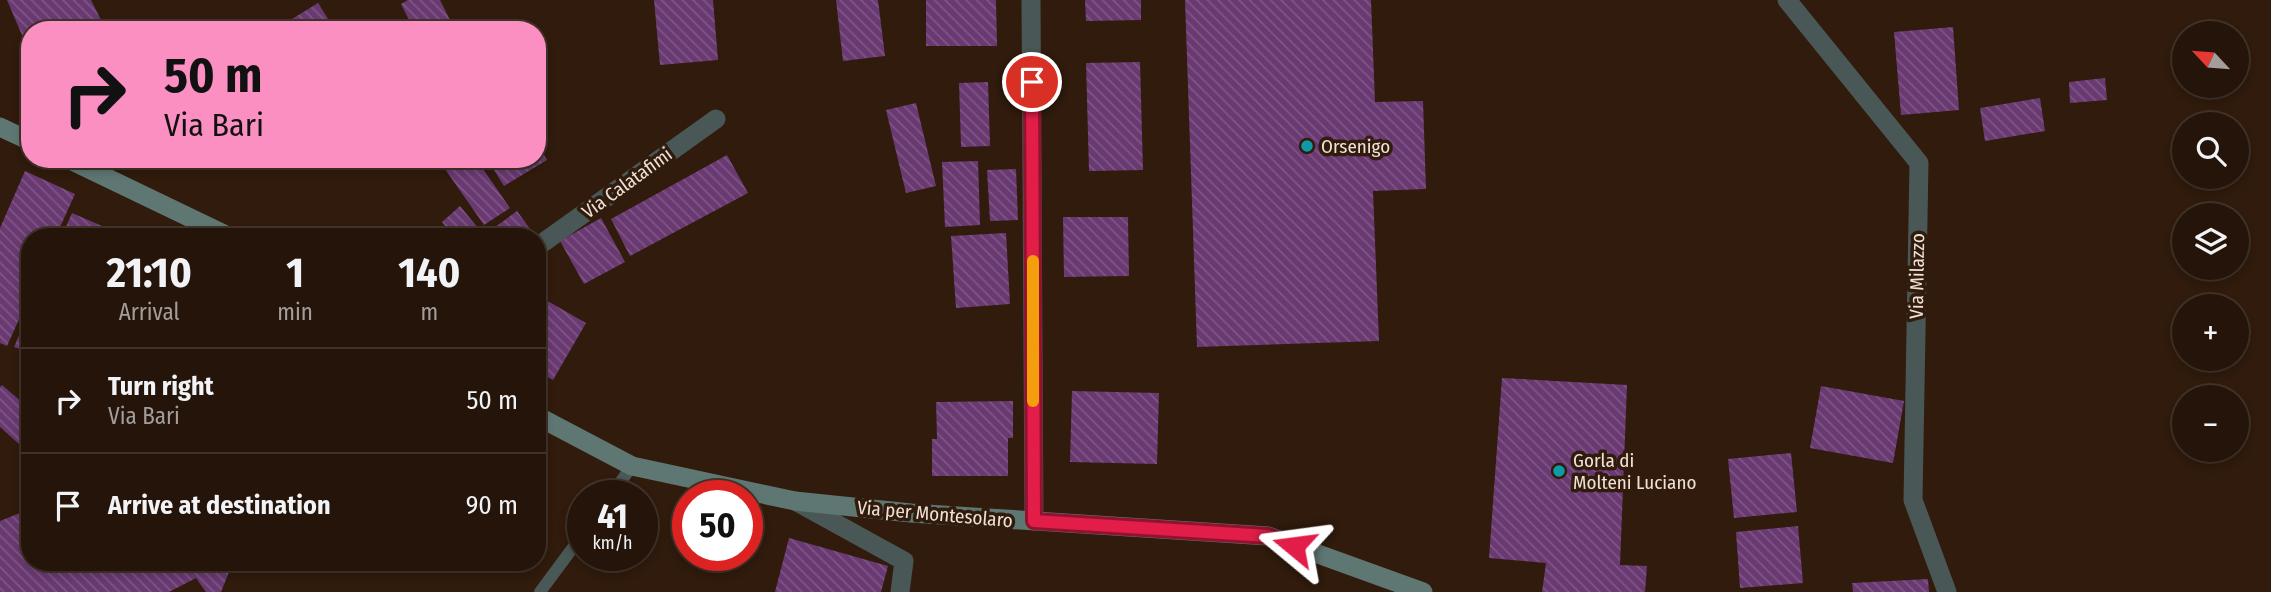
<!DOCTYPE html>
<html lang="en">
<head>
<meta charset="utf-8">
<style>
  :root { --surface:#241409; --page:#2c1d12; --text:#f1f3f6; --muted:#a39e9c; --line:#41332a }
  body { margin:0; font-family:"Fira Sans Condensed",sans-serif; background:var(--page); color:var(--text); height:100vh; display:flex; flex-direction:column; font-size:26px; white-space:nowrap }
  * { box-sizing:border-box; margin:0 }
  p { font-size:23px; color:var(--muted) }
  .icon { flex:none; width:38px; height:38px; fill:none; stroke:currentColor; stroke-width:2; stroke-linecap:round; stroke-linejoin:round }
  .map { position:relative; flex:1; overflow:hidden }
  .sheet { position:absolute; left:21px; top:228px; width:525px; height:343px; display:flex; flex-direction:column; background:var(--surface); border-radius:28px; box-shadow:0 4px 10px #0003,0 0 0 2px var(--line) }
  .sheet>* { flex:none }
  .guide { position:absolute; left:21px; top:21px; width:525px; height:147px; border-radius:28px; box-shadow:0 4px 10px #0003,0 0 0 2px var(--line); background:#fc8fc2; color:#111; overflow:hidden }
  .needle { width:46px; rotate:296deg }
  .tools { position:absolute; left:2172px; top:21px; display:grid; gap:14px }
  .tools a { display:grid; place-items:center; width:77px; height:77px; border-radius:50%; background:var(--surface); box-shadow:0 4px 10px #0003,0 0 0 2px var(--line); font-size:35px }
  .speed { position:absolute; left:567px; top:480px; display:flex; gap:14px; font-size:35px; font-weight:700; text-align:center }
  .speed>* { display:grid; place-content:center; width:91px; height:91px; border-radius:50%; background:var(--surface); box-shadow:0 4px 10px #0003,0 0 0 2px var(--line); line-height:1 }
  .speed small { font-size:18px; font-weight:400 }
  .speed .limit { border:10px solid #d22; background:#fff; color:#111 }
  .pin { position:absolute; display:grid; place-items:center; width:60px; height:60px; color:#fff; margin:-30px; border:4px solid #fff; border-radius:50%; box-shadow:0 2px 7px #0007 }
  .me { position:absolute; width:77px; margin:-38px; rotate:286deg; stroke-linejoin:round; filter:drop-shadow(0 0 5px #0008) }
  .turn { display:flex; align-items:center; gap:24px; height:147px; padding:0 28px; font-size:32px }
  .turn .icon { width:91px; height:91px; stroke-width:2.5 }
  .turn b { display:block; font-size:49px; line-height:60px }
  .eta { display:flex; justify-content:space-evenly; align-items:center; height:119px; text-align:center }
  .eta b { font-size:42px; font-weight:700; line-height:49px }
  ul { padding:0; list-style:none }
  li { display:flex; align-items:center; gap:21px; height:105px; padding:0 28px; border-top:2px solid var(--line) }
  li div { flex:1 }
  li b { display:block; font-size:26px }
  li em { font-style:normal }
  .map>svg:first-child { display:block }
  .building { fill:url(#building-back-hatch) }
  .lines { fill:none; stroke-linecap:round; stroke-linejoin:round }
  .service { stroke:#495856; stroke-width:12 }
  .minor { stroke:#495856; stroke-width:19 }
  .secondary { stroke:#5f7773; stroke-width:19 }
  .route-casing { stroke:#92132f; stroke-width:18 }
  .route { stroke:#e11d48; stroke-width:12 }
  .slow { stroke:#f59e0b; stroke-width:12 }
  .culture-dot { fill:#0f9aa8; stroke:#301b0c; stroke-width:2.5 }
  .labels { text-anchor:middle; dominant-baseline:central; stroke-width:7; stroke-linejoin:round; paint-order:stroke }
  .poi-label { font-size:19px; fill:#f0e1d7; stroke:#301b0c; text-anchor:start }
  .street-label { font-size:19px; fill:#f0e1d7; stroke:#301b0c }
</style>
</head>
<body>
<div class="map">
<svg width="2271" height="592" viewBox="0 0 2271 592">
  <defs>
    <pattern id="building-back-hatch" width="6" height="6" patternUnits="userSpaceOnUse" patternTransform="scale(1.75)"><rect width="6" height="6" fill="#693972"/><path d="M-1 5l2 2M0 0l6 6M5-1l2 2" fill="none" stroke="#7f5585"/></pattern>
  </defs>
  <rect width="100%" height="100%" fill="#301b0c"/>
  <!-- building -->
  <g class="building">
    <path d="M7,0H91L106,30H30V54Z"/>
    <path d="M408,0H440L455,30H414L401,4Z"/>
    <path d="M654,0H713L718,60L660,65Z"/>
    <path d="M836,0H878L885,56L843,61Z"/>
    <path d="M926,0H996L997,46H926Z"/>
    <path d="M1085,0H1141V20L1086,21Z"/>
    <path d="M1185,0H1371L1375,102L1423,101L1426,189L1373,191L1379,341L1197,347Z"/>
    <path d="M318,3L335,30H274Z"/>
    <path d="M1953,27L1959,110L1901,115L1894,32Z"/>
    <path d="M1140,62L1143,170L1089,171L1086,63Z"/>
    <path d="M2105,78L2107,100L2070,103L2069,82Z"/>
    <path d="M988,82L990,146L961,147L959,83Z"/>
    <path d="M2040,98L2045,131L1985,141L1980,108Z"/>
    <path d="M916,103L936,186L906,193L886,110Z"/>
    <path d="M537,144L547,160L504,186L487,159H537Z"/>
    <path d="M727,155L748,193L630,256L611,219Z"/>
    <path d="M438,159H476L510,208L484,225Z"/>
    <path d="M978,161L980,225L945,227L942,162Z"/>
    <path d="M1016,169L1018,220L990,221L987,170Z"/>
    <path d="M25,171L75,194L56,236H30V295L7,346L0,343V228Z"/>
    <path d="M460,206L478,228L468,236H453L442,222Z"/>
    <path d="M517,211L533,233L528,236H483Z"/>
    <path d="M72,213L125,236H62Z"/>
    <path d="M1063,217H1128L1129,276L1064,277Z"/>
    <path d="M601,218L625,262L584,284L560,241Z"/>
    <path d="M1006,233L1010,304L956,308L951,236Z"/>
    <path d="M537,295L586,323L553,380L537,371Z"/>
    <path d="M30,310V353L14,347Z"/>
    <path d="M1502,378L1627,385L1620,565L1647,566L1645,592H1542L1546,563L1489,558Z"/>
    <path d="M2,385L30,409V454L0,427V387Z"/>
    <path d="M1821,386L1904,401L1893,463L1810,448Z"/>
    <path d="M1072,391L1159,393L1157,464L1070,462Z"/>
    <path d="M1013,401V438H1008V476H932V439H937L936,402Z"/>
    <path d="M1791,453L1797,512L1734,518L1728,459Z"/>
    <path d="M30,509V562H233L221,592H206L196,578L169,592H0V521Z"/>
    <path d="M1798,526L1803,583L1740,588L1736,532Z"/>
    <path d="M789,538L888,566L881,592H775Z"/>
    <path d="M1928,579L1929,592H1853L1852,583Z"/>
  </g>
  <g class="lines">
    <!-- service -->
    <g class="service">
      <path d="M611,495L632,466"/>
      <path d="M540,592L583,534"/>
    </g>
    <!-- minor -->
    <g class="minor">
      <path d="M1031,0L1034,521"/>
      <path d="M1787,0L1919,163L1913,500L1947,592"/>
      <path d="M537,247L716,119"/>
      <path d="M795,501L904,561L900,592"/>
    </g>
    <!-- secondary -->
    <g class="secondary">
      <path d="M0,127L30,141"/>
      <path d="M68,159L228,236"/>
      <path d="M537,416L632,466L795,501L911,513L1268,536L1423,592"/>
    </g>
  </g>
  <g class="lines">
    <!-- route casing -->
    <g class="route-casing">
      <path id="route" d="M1032,82L1034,521L1268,536L1294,546"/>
    </g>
    <!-- route -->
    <use href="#route" class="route"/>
    <!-- slow -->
    <path class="slow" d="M1033,261V401"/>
  </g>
  <!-- markers -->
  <g class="culture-dot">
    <circle cx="1307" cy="146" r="7"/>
    <circle cx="1559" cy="471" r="7"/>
  </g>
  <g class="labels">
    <!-- poi labels -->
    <g class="poi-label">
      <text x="1321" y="146">Orsenigo</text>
      <text x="1573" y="460">Gorla di<tspan x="1573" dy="22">Molteni Luciano</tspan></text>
    </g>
    <!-- street labels -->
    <g class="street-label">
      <text transform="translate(627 183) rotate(-36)">Via Calatafimi</text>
      <text transform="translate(1917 276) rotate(-89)">Via Milazzo</text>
      <text transform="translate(935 514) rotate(5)">Via per Montesolaro</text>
    </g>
  </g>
</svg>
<div class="tools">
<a><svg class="needle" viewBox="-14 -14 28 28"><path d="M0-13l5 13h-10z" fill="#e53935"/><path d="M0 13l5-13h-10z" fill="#a39e9c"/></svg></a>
<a><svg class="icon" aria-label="search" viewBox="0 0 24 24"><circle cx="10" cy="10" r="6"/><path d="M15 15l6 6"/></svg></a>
<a><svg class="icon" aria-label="layers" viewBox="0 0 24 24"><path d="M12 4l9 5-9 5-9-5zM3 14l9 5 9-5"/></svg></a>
<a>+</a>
<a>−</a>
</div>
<div class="speed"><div>41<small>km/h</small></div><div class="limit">50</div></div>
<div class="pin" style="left:1032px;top:82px;background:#d93025"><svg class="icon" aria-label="arrive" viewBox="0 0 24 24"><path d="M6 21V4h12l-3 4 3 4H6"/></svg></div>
<svg class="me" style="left:1294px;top:546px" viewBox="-20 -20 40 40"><path d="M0-17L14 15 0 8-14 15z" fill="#e11d48" stroke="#fff" stroke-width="4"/></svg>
<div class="guide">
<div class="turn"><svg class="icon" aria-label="right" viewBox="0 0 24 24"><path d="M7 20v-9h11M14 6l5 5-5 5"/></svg><div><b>50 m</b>Via Bari</div></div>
</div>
<section class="sheet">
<div class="eta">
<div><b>21:10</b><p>Arrival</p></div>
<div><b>1</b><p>min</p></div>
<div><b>140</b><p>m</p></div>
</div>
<ul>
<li><svg class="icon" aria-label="right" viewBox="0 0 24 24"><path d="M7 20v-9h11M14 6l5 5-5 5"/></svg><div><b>Turn right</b><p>Via Bari</p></div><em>50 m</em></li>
<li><svg class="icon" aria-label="arrive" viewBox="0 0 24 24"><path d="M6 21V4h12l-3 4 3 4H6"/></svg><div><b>Arrive at destination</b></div><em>90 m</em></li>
</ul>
</section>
</div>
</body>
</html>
